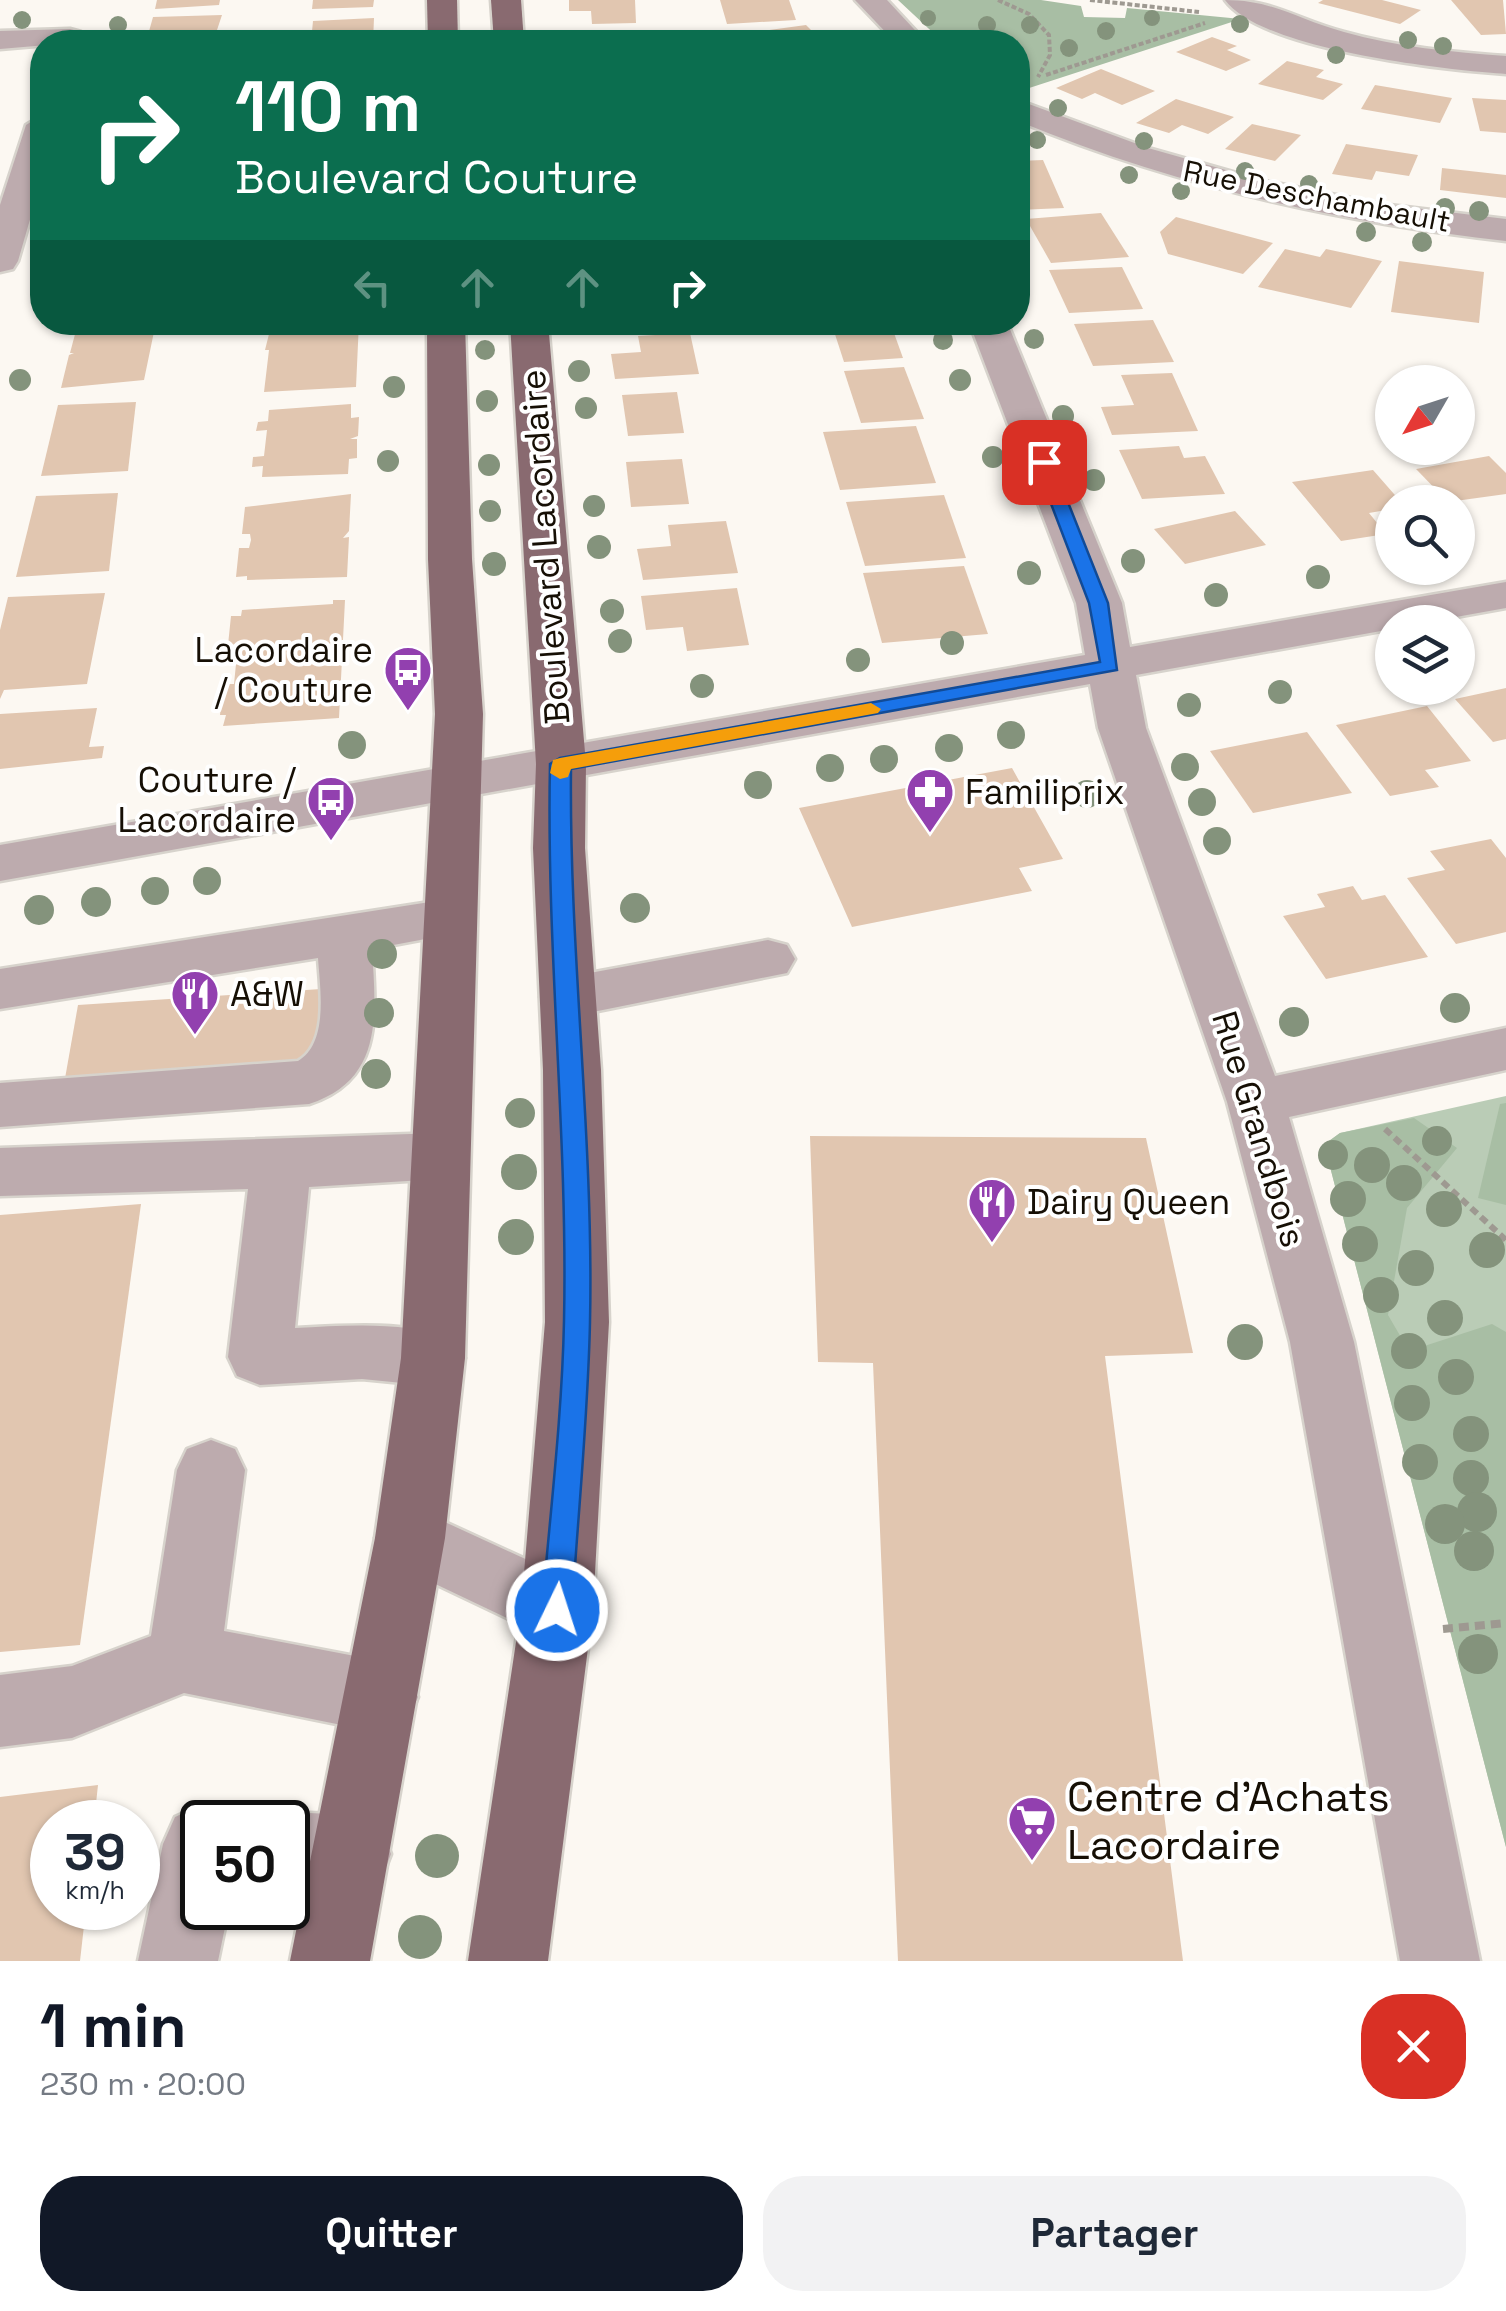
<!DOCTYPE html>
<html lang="fr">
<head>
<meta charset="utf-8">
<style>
  :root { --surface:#fff; --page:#f2f2f3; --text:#1f2937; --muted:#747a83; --accent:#111827 }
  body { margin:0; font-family:"Space Grotesk",sans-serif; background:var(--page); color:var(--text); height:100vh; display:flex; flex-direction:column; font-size:38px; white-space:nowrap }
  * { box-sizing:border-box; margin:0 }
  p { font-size:32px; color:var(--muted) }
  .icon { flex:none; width:55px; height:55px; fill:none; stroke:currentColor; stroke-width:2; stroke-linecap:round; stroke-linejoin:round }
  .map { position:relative; height:1961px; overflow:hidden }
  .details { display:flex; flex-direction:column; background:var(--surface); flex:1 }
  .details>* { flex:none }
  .top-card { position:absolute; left:30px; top:30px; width:1000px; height:305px; border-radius:40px; box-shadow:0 2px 8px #0004; background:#0b6e4f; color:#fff; overflow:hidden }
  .needle { width:65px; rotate:231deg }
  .fabs { position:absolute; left:1375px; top:365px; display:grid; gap:20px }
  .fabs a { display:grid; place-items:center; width:100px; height:100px; border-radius:50%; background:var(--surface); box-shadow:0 2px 8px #0004; font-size:50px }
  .speed { position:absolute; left:30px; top:1800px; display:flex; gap:20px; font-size:50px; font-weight:700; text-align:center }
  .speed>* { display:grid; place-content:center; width:130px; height:130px; border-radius:50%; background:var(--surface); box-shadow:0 2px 8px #0004; line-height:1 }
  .speed small { font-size:25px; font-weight:400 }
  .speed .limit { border:5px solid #111; border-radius:15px; background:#fff; color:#111 }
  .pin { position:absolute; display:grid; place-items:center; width:85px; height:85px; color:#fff; margin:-42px; border-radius:20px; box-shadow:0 5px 15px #0006 }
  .me { position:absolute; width:110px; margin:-55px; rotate:4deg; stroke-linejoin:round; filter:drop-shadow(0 0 8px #0008) }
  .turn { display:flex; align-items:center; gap:35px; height:210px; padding:0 40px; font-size:45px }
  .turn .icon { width:130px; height:130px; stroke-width:2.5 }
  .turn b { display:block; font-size:70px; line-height:85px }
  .lanes { display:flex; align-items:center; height:95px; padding:0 40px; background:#0003; justify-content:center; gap:50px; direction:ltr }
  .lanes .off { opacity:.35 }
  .round { display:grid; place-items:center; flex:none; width:105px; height:105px; border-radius:40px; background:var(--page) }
  .head { display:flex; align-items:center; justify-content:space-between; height:170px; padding:0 40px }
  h1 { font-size:60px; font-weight:800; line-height:75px; color:var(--accent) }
  .primary-button { display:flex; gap:20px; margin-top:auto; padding:20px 40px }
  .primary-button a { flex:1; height:115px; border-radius:40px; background:var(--accent); color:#fff; font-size:40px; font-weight:800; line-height:115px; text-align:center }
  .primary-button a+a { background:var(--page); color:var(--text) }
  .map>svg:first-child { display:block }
  .green { fill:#baccb6 }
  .forest { fill:#a8bea4 }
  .building { fill:#e1c6b0 }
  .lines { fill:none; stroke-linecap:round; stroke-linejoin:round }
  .minor-casing { stroke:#d7d3cc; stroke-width:5 }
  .major-casing { stroke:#d7d3cc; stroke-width:5 }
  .path-far2 { stroke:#9e9991; stroke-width:4; stroke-dasharray:5 2.5; stroke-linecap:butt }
  .path-far1 { stroke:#9e9991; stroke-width:6; stroke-dasharray:8 5; stroke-linecap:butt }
  .path { stroke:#9e9991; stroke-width:8; stroke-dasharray:10 6; stroke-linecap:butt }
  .minor { fill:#bdabae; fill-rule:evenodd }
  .major { fill:#896a70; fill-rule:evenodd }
  .tree { fill:#84937c }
  .route { fill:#1a73e8; stroke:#114b97; stroke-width:2.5 }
  .slow { fill:#f59e0b }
  .labels { text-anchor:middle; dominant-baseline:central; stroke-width:8; stroke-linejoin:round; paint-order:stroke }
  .far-street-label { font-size:30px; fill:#160f05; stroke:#fff }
  .street-label { font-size:35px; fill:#160f05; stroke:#fff }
  .poi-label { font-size:35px; fill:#160f05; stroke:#fff; text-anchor:start }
  .near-poi-label { font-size:42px; fill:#160f05; stroke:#fff; text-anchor:start }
</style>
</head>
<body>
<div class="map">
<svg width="1506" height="1961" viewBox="0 0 1506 1961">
  <rect width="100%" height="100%" fill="#fcf8f2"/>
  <!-- green -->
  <path class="green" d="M1506,1096V1847L1327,1155L1329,1141L1340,1133Z"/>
  <!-- forest -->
  <g class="forest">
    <path d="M898,0H1041L1081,6L1084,17L1125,18L1127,8L1241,19L1020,91L1018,42H943Z"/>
    <path d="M1506,1103V1205L1478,1198L1500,1104Z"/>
    <path d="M1414,1118L1457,1148L1407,1208L1388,1315L1409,1351L1492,1324L1506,1332V1847L1327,1155L1329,1141L1340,1133Z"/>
  </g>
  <!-- building -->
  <g class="building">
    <path d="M157,0H220L219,5L155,9Z"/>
    <path d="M313,0H374L373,7L312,9Z"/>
    <path d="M569,0H635L636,23L592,24L591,11H569Z"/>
    <path d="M720,0H789L796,20L727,24Z"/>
    <path d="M1323,0H1382L1421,10L1400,24L1318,3Z"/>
    <path d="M1451,0H1503L1506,34L1481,35Z"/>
    <path d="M222,15L213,42H146L153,17Z"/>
    <path d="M374,18L373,42H311L313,21Z"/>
    <path d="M806,25L823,42H748L740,34Z"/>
    <path d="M640,30L641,42H596L595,31Z"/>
    <path d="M1212,37L1237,46L1227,50L1251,60L1226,71L1176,52Z"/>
    <path d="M1287,61L1324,70L1316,77L1343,84L1323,100L1258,84Z"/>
    <path d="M1101,69L1155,91L1122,105L1095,93L1082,99L1056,88Z"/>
    <path d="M1375,85L1452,98L1440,123L1361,109Z"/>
    <path d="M1472,98L1506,100V133L1480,131Z"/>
    <path d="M1176,99L1234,117L1208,134L1182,125L1169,133L1136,123Z"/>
    <path d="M1252,124L1301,135L1275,161L1225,149Z"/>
    <path d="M1346,144L1418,155L1409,176L1376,171L1372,180L1332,174Z"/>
    <path d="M1043,160L1064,208L1018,210V161Z"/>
    <path d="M1442,168L1506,175V198L1440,190Z"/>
    <path d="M1101,213L1129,257L1051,263L1026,219Z"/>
    <path d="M1176,217L1273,243L1243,274L1168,254L1160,232Z"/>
    <path d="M1285,249L1320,257L1326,249L1382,261L1351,308L1258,287Z"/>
    <path d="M1399,261L1484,272L1479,323L1391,312Z"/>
    <path d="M1122,267L1143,309L1069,313L1049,270Z"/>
    <path d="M1153,320L1174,362L1093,366L1074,324Z"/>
    <path d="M156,322L144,380L61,388L69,355L74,353H70L78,323Z"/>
    <path d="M359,322L356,387L264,392L269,350H265L271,326Z"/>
    <path d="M831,322H890L903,358L844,362Z"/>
    <path d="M690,333L699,374L615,379L611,354L641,352L638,336Z"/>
    <path d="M904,367L924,419L861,423L844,371Z"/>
    <path d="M1172,373L1198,431L1112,435L1101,407L1134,405L1121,375Z"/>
    <path d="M677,392L684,433L628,436L622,395Z"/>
    <path d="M136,402L128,471L41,476L58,405Z"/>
    <path d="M351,404V418L359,417L358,436L350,439H357V458L349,459L348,474L262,477L263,466L252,467L253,457L264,456L267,430L256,431L258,422L268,421L269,410Z"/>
    <path d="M916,426L936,483L840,490L823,432Z"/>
    <path d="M1179,446L1184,458L1205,456L1225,494L1142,499L1119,450Z"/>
    <path d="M1489,456L1506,473V494L1448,502L1416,469Z"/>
    <path d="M682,459L689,504L631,507L626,462Z"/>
    <path d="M1373,470L1401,502H1392V509L1369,513L1386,534L1341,541L1292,482Z"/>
    <path d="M118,493L109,571L16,577L36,496Z"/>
    <path d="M351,494L349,531L343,538L349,537L347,577L247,580V576L236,577L239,548H249L251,540L250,534H242L245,507Z"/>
    <path d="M944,495L966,558L865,566L846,502Z"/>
    <path d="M1235,511L1266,545L1185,564L1154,529Z"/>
    <path d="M726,521L738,573L643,580L637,549L671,546L668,525Z"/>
    <path d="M964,566L988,634L882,643L863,573Z"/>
    <path d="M737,588L749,645L687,651L683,627L646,630L641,596Z"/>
    <path d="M105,593L87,684L4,690L0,699V630L8,597Z"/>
    <path d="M333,600H345L339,718L223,726L226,715H220L223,684H234L238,644L228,645L231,616H241L242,610L333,604Z"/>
    <path d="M1506,688V739L1493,742L1455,699Z"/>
    <path d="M1427,706L1471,761L1425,770L1439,787L1390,796L1336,725Z"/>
    <path d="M97,708L89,747L104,746L102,758L0,769V714Z"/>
    <path d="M1307,732L1352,793L1253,813L1210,751Z"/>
    <path d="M1012,768L1063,859L1019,868L1032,891L852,927L799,808Z"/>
    <path d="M1491,839L1506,858V932L1456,944L1407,878L1445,870L1430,851Z"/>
    <path d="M1353,886L1362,900L1385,895L1428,957L1326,979L1283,916L1325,907L1317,894Z"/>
    <path d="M321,989L315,1068L64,1084L78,1005Z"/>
    <path d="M810,1136L1146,1138L1193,1353L1105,1356L1183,1961H898L873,1363L818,1362Z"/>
    <path d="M141,1204L80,1645L0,1652V1215Z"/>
    <path d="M98,1785L94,1822H52V1908H86L80,1961H0V1797Z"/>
  </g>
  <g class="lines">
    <!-- minor casing -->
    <g class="minor-casing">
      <g id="minor">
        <path d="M855,0H887L926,42H895Z"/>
        <path d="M1225,0C1274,0 1298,20 1344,32C1397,47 1452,52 1506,56V74C1446,70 1261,50 1225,0Z"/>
        <path d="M70,29L81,32L85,38L82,42L0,49V31Z"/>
        <path d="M1018,100L1148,148L1261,180L1381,204L1506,219V241C1337,222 1175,186 1018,121Z"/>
        <path d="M42,115V178L18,261L13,269L0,272V205L26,125Z"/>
        <path d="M969,322H1007L1122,603L1130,647L1506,582V608L1428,622H1392V629L1136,675L1146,728L1275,1076L1506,1028V1070L1289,1117L1354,1342L1480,1961H1400L1290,1342L1227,1102L1098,728L1090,684L0,881V845L1085,655L1076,603Z"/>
        <path d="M449,899L468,905L476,918L468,931L372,949C376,1014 384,1080 309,1104L0,1127V1083L298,1061C329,1043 320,988 318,958L0,1009V969Z"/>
        <path d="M768,940L787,945L795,959L787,973L568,1017L548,1011L540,997L548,983L568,977Z"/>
        <path d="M440,1133L461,1140L470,1156L461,1172L440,1179L309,1187L295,1328C349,1325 405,1321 456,1339L465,1358L456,1377L433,1386L362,1379L260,1385L237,1376L228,1357L248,1189L0,1196V1148Z"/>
        <path d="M211,1440L235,1449L245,1470L224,1631L381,1661L407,1672L418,1697L407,1722L381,1733L184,1693L72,1738L0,1747V1675L72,1666L151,1636L177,1470L187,1449Z"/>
        <path d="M410,1506L582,1585L593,1609L582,1633L557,1642L385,1560L375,1538L385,1516Z"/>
        <path d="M202,1805L229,1817L232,1822H202V1908H229L218,1961H138L163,1844L175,1817Z"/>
        <path d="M288,1812L352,1815L380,1826L391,1854L380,1882L352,1893L288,1890V1822H263Z"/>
      </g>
    </g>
    <!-- major casing -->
    <g class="major-casing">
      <g id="major">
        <path d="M427,0H457L458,42H428Z"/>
        <path d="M491,0H521L524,42H494Z"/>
        <path d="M427,322H465L472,559L483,714L465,1358L445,1538L370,1961H290L375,1538L401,1358L435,714L428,559Z"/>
        <path d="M510,322H548L586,764L585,848L601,1070L609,1322L593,1609L548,1961H468L521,1609L545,1322L543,1070L533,848L536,764Z"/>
      </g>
    </g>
    <!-- path-far2 -->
    <g class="path-far2">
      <path d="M998,0L1029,14L1049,35L1050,55L1038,77"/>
      <path d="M1090,0L1199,12"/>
      <path d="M1046,75L1205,23"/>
    </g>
    <!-- path-far1 -->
    <path class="path-far1" d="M1385,1129L1506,1240"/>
    <!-- path -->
    <path class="path" d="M1443,1629L1506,1623"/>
    <!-- minor -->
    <use href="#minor" class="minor"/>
    <!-- major -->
    <use href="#major" class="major"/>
  </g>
  <!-- trees -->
  <g class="tree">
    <circle cx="928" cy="18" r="8"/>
    <circle cx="1152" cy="18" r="8"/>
    <circle cx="22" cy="20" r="9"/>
    <circle cx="1240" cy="24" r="9"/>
    <circle cx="118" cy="25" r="9"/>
    <circle cx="987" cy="25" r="9"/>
    <circle cx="1030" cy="25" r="9"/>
    <circle cx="1106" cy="31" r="9"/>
    <circle cx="1408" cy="40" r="9"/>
    <circle cx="1443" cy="46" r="9"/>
    <circle cx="1069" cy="48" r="9"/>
    <circle cx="1336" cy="55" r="9"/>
    <circle cx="1058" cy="108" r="9"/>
    <circle cx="1037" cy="140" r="9"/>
    <circle cx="1144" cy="141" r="9"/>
    <circle cx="1245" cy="171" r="9"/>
    <circle cx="1129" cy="175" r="9"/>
    <circle cx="1309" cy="184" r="9"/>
    <circle cx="1181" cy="191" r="9"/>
    <circle cx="1445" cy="208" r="10"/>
    <circle cx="1479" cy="211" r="10"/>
    <circle cx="1366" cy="232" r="10"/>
    <circle cx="1422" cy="242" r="10"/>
    <circle cx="1034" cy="339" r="10"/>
    <circle cx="943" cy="340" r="10"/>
    <circle cx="485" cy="350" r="10"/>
    <circle cx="579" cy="371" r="11"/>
    <circle cx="20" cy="380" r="11"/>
    <circle cx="960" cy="380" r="11"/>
    <circle cx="394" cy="387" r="11"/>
    <circle cx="487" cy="401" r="11"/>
    <circle cx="586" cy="408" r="11"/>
    <circle cx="1063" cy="416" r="11"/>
    <circle cx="993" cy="457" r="11"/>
    <circle cx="388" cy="461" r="11"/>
    <circle cx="489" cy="465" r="11"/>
    <circle cx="1094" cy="480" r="11"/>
    <circle cx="594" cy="506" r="11"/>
    <circle cx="490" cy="511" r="11"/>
    <circle cx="599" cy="547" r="12"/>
    <circle cx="1133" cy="561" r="12"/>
    <circle cx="494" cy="564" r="12"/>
    <circle cx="1029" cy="573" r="12"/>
    <circle cx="1318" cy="577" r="12"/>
    <circle cx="1216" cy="595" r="12"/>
    <circle cx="612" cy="611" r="12"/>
    <circle cx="620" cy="641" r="12"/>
    <circle cx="952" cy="643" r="12"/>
    <circle cx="858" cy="660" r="12"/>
    <circle cx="702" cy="686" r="12"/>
    <circle cx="1280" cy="692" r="12"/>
    <circle cx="1189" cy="705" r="12"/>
    <circle cx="1011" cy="735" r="14"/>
    <circle cx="352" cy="745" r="14"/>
    <circle cx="949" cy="748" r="14"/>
    <circle cx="884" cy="759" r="14"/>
    <circle cx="1185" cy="767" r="14"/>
    <circle cx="830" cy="768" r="14"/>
    <circle cx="758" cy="785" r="14"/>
    <circle cx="1087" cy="794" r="14"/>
    <circle cx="1202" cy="802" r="14"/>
    <circle cx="1217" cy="841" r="14"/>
    <circle cx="207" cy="881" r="14"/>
    <circle cx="155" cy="891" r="14"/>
    <circle cx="96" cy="902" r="15"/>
    <circle cx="635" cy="908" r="15"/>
    <circle cx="39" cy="910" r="15"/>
    <circle cx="382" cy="954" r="15"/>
    <circle cx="1455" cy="1008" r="15"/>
    <circle cx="379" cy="1013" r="15"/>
    <circle cx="1294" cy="1022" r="15"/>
    <circle cx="376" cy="1074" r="15"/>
    <circle cx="520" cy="1113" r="15"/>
    <circle cx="1437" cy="1141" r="15"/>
    <circle cx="1333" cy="1155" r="15"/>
    <circle cx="1372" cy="1165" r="18"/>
    <circle cx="519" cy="1172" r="18"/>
    <circle cx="1404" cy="1183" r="18"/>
    <circle cx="1348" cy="1199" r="18"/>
    <circle cx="1444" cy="1209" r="18"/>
    <circle cx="516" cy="1237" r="18"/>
    <circle cx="1360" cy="1244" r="18"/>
    <circle cx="1487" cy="1250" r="18"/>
    <circle cx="1416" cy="1268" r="18"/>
    <circle cx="1381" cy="1295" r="18"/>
    <circle cx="1445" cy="1318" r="18"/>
    <circle cx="1245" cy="1342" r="18"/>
    <circle cx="1409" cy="1351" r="18"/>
    <circle cx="1456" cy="1377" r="18"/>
    <circle cx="1412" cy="1403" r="18"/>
    <circle cx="1471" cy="1434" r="18"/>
    <circle cx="1420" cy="1462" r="18"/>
    <circle cx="1471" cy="1478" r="18"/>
    <circle cx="1477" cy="1512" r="20"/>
    <circle cx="1445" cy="1524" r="20"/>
    <circle cx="1474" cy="1551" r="20"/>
    <circle cx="1478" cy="1654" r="20"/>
    <circle cx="437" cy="1856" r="22"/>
    <circle cx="420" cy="1937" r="22"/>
  </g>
  <!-- route -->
  <path class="route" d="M1044,457L1052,462L1108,603L1117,670L571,769C569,954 594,1138 590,1322C588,1418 578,1514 572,1610L568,1619L557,1623L547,1619L542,1610C550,1514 562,1417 564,1321C568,1135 546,950 550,764L560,758L1100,662L1089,603L1035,462Z"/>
  <!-- slow -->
  <path class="slow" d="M871,703L881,709L878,713L571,769L568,777L560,779L550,773L553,760L560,758Z"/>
  <!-- icons -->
  <defs>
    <g id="bus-pin" transform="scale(2.5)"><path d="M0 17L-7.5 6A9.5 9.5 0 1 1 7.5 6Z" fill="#9240af" stroke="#fff"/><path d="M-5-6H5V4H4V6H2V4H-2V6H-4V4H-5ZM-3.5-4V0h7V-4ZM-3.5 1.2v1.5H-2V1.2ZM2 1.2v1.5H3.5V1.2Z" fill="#fff"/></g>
    <g id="pharmacy-pin" transform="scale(2.5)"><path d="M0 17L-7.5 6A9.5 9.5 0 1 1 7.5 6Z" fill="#9240af" stroke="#fff"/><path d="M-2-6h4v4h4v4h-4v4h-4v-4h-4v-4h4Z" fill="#fff"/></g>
    <g id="restaurant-pin" transform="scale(2.5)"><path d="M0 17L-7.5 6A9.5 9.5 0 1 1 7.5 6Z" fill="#9240af" stroke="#fff"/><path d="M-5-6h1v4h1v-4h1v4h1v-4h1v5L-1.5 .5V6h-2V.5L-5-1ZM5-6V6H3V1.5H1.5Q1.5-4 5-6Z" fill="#fff"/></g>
    <g id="supermarket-pin" transform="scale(2.5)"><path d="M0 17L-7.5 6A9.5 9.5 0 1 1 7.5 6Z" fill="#9240af" stroke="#fff"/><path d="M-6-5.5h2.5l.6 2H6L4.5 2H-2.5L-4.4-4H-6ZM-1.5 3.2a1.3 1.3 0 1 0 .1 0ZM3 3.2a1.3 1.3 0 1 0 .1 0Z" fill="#fff"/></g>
  </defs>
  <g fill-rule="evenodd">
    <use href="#bus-pin" x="408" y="670"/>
    <use href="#pharmacy-pin" x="930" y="792"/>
    <use href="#bus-pin" x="331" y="800"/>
    <use href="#restaurant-pin" x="195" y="994"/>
    <use href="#restaurant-pin" x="992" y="1202"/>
    <use href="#supermarket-pin" x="1032" y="1820"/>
  </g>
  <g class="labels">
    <!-- far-street labels -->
    <g class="far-street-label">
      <text transform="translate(1317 196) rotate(11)">Rue Deschambault</text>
    </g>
    <!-- street labels -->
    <g class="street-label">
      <text transform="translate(545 547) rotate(-94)">Boulevard Lacordaire</text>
      <text transform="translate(1259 1129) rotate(73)">Rue Grandbois</text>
    </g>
    <!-- poi labels -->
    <g class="poi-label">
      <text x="373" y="650" text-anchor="end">Lacordaire<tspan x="373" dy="40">/ Couture</tspan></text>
      <text x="296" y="780" text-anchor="end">Couture /<tspan x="296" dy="40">Lacordaire</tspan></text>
      <text x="965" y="792">Familiprix</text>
      <text x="230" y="994">A&amp;W</text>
      <text x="1027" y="1202">Dairy Queen</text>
    </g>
    <!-- near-poi labels -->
    <g class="near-poi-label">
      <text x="1067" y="1796">Centre d'Achats<tspan x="1067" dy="48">Lacordaire</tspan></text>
    </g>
  </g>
</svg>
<div class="fabs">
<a><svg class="needle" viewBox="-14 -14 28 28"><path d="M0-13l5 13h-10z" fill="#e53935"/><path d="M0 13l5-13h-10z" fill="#747a83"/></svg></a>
<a><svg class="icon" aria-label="search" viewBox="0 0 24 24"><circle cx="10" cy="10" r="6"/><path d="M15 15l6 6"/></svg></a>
<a><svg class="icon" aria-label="layers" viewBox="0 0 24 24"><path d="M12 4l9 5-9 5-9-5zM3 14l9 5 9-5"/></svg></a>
</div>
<div class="speed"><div>39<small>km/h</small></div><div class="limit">50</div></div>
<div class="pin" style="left:1044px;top:462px;background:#d93025"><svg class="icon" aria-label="arrive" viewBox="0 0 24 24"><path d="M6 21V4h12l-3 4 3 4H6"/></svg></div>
<svg class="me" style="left:557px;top:1610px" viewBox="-20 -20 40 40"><circle r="17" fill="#1a73e8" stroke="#fff" stroke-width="3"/><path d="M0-11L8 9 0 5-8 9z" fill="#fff"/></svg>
<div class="top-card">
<div class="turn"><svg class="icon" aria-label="right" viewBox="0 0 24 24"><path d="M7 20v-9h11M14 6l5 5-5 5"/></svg><div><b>110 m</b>Boulevard Couture</div></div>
<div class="lanes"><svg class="icon off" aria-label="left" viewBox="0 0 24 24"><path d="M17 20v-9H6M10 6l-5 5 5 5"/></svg><svg class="icon off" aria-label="ahead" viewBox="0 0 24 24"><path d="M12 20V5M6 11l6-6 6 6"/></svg><svg class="icon off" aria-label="ahead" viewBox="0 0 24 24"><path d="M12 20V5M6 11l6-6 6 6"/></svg><svg class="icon" aria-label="right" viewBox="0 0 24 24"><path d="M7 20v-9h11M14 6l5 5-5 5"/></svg></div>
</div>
</div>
<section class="details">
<div class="head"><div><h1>1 min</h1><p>230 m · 20:00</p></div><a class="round" style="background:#d93025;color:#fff"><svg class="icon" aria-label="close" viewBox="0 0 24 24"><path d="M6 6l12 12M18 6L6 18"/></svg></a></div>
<div class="primary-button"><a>Quitter</a><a>Partager</a></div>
</section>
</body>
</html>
